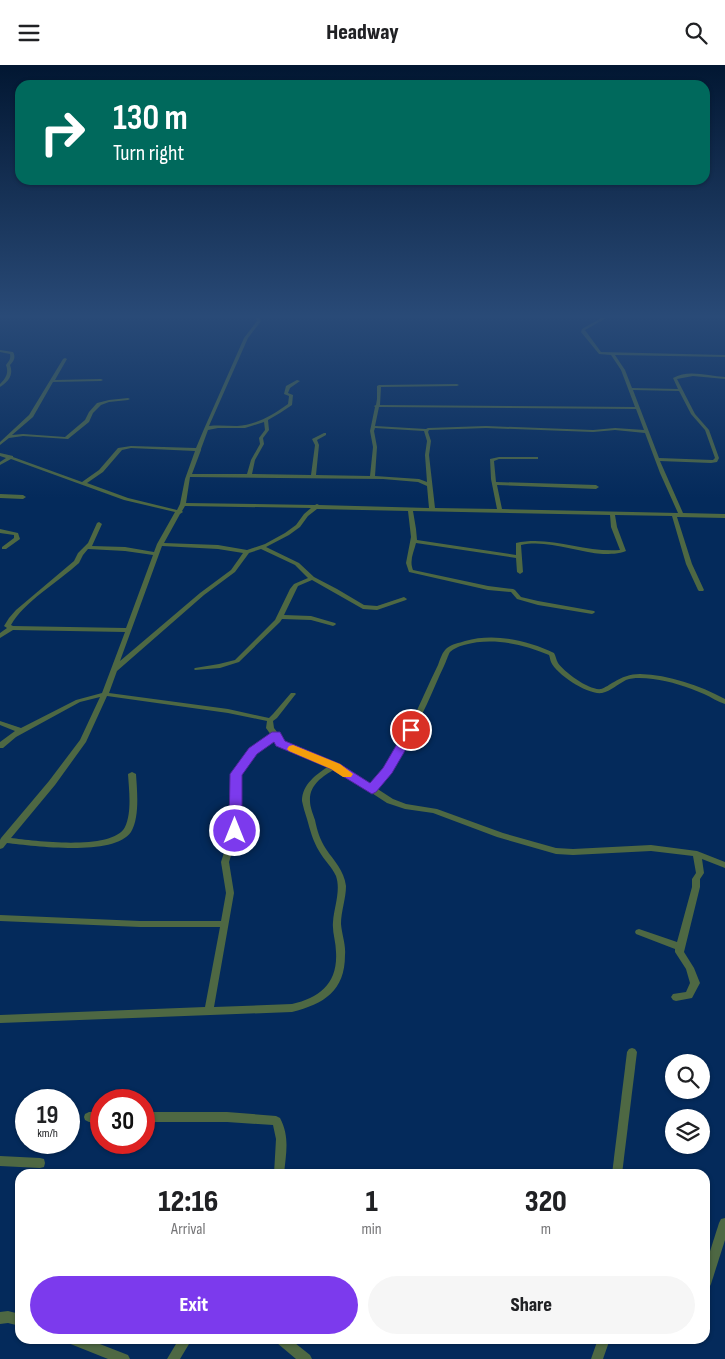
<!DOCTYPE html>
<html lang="en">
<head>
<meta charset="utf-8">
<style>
  :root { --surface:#fff; --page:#f6f6f6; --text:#202124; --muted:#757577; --accent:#7c3aed }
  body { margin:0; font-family:"Sofia Sans Condensed",sans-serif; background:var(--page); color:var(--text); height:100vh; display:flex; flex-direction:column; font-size:19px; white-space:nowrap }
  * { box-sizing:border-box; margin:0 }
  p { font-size:16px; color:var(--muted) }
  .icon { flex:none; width:28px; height:28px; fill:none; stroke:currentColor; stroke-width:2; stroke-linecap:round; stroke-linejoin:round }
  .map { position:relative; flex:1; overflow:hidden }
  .panel { position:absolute; left:15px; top:1104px; width:695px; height:175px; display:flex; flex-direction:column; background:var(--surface); border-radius:15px; box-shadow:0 1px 4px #0004 }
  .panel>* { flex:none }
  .hud { position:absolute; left:15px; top:15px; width:695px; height:105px; border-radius:15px; box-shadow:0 1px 4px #0004; background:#00695c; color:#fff; overflow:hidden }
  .tools { position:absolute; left:665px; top:989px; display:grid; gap:10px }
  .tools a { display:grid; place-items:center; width:45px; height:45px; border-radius:50%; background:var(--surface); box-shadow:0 1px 4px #0004; font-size:25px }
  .speed { position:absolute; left:15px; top:1024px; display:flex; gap:10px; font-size:25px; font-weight:700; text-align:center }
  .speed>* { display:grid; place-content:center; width:65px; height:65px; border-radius:50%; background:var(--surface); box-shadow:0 1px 4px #0004; line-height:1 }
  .speed small { font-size:12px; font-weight:400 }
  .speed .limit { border:8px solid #d22; background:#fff; color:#111 }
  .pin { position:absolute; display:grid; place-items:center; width:42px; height:42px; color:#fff; margin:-21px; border:2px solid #fff; border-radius:50%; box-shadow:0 1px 5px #0007 }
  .me { position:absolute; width:55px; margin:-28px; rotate:0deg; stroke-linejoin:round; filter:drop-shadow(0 0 4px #0008) }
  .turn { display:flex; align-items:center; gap:18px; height:105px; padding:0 15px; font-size:22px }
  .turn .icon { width:65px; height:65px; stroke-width:2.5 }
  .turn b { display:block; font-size:35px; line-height:42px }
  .eta { display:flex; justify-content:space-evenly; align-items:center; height:85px; text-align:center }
  .eta b { font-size:30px; font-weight:800; line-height:35px }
  .cta { display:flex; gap:10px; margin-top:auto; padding:10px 15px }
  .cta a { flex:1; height:58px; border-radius:30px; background:var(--accent); color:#fff; font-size:20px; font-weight:800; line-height:58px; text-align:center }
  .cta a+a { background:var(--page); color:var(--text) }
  header { display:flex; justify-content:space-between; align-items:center; height:65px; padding:0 15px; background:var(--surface); font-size:22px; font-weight:800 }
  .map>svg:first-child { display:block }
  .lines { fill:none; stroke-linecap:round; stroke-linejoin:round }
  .street { fill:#4e6843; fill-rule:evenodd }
  .route { fill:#7c3aed; stroke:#51269a }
  .slow { fill:#f59e0b }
</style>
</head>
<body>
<header><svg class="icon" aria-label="menu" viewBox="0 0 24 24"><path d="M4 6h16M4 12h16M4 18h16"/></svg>Headway<svg class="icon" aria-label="search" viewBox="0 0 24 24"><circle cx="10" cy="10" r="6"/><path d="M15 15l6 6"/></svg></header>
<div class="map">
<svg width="725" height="1294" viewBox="0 0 725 1294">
  <rect width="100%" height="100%" fill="#042a5b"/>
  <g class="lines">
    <!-- street -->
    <g class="street">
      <path d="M255,252H259L261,256L248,273L209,361C219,360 228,361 237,361C256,360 273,350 288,339L289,331L284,329L286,321L297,315L300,316L290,323L288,328L293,330L292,340L280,348L268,355L269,365L263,373L264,379L255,395L252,409L311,410L315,380L312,374L324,368H326V370L317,375L319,380L316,410L370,411L373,382L370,366L375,342L374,341L376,340L377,334V321L379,320L457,319L459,320L457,321L381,322L380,340L635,342L621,305L611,290L599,289L581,267L582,264L603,252H608L585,265L601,287L725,290V292L615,290L625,305L632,323L678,324L673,313C688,304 708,311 725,312V314L693,311L677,314L695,349L709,365L719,393L717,397L711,398L660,396L683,448L725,449V453L677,452L692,499L704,525L703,526H699L698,525L686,499L672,451L615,450L617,462L626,486C619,489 610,489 603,489C577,487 546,474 521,480L523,507L520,509L517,507L516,493L416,478C414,487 409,495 413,505L488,521L513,524L515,525L521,532L538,536L594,546L595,547L594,548L592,549L538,540L517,534L511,527L488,525L409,507L406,498L411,472L408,446L317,444L308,451L300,462L289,470L266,482L299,498L314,512L337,524L364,540L377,541L404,532L407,534L406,535L377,545L363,544L312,515L298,521L284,550L311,551L335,558L336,559L335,560L333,561L311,555L282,554L280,557L239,597L220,603L195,605L194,604L195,603L219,599L235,595L275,555L290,524L294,519L308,513L295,500L261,484L249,488L235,507L204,530L117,606L109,628L228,644L269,653L273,649L291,628H295L296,629L295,630L277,653L273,656L274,663L284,676L338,699L370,720C386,700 400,679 412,656C421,637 429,618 438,600C440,595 442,587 447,583C452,579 459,578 465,576C494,568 527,575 554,588C556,591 556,595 558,598C564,607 590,626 601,624C605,623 610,619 614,617C622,612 630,609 640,609C669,610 699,620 725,634V639C718,637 711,632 704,629C688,622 670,616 653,614C644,613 634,612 626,615C618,619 611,626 602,628C588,630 557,610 551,597C550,595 550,592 549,590C523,579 492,572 464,580C460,581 453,584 450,587C448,590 446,597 444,601C438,613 433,626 427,639C413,669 396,697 376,723L393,734L406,739L437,744L503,768L556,783L573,784L651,780L697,786L725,797V803L702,794L704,808L700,814V822L684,887L694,903L700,918L692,933L676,936L673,935L671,932L673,929L686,927L690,918L686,904L675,887V884L636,869L635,867L636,865L639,864L677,877L692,822V814L696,808L693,791L651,786L573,790L556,789L497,772L433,748L405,744L387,738L335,704C323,711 309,720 310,736C310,742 313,749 315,755C317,765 320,775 326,784C334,796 344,805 346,821C346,834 341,846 341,859C342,870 346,880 345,890C345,926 324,939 292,947L0,958V950L205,942L220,862H140L0,856V850L140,856H221L226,828L221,797L231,766L232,709L250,684L271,670L266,663L267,656L228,648L107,631L86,677L55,720L11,773C34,776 113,786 125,762C132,747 129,725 128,709L132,707L136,709C137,725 140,752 131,767C114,792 34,781 7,778L3,783L0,784V775L1,773L49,716L80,675L100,632L80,637L16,672L3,683H0V677L15,666L0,660V656L21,663L76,635L102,628L125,567L13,565L0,573V568L7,563L4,561L9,553L16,545L74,496L78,488L88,478L97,458L99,457L102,459L92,481L125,482L154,487L157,479L175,447L124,435L11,394L0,400V397L6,393L0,391V388L13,391V392L82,417L99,405L118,383L131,381L196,383L204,364L244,273L257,256ZM633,325L679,326L691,349L705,365L715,393L713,395L659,393ZM379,342L636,344L644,365L615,363L593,365L486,361L428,363L426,364L375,361ZM264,357L265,365L259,373L260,379L251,395L247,409H192L201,385V384L208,365L218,363H245ZM375,363L424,366L427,376L425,390L427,417L419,414L375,411L377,382L374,366ZM486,363L593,367L615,365L645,368L660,408L678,448L502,444L497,420L596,424L599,422L596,420L496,417L494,396L499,394H538V392H499L490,394L491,414L497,444L435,443L429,390L431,376L428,367L429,365ZM131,383L195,386L185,414L180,439L177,445L128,433L87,418L103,407L122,385ZM190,412L383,414L418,417L427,421L429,443L319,440L317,439L315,440L186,438ZM185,441L311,443L304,449L296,460L285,468L265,479L247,485L218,480L164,478L180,449L183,447L182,446ZM413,446L610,450L611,462L620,485C585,488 550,470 516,478V490L417,475L416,464ZM162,481L218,484L243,488L231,505L200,528L120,596ZM88,484L125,486L153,490L126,563L13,561L11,560C24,537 58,517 79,498L83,490ZM275,674L278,680L329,701C317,709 302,719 302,736C303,741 305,748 307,754C310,765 313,776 319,786C324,795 332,802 336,811C341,826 334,842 333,857C332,867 336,877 336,887C338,918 320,933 292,939L214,942L234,828L229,797L239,766L240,709L256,688Z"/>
      <path d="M0,285L13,287C16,292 14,296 10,300C14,310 8,317 0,322V319C6,313 9,308 6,300C9,296 11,294 10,289L0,287Z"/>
      <path d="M65,293L67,294L55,315L101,314L103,315L101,316L53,317L33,352L12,370L23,369L65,372L85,355L89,347L97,338L109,335L128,333L130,334L128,335L109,337L101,340L93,348L89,357L68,374L23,371L9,373L0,380V377L29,350L63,294Z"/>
      <path d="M0,429L23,430L26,432L23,434L0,433Z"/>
      <path d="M0,464L18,468L20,474L6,484H2V482L14,473V470L0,468Z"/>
      <path d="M632,983L635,984L637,987L622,1109H612L627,987L629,984Z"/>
      <path d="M89,1047H101V1057H89L85,1055L84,1052L85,1049Z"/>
      <path d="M144,1047H227L276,1051L280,1053C290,1072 286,1088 284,1109H274L276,1074L273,1060L227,1057H144Z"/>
      <path d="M0,1091L40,1093L44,1094L45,1098L44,1102L40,1103L0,1101Z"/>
      <path d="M725,1153V1175L711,1219L709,1223L705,1225V1202L719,1158L721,1154Z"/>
      <path d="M8,1246L20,1249V1261L8,1258L0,1259V1247Z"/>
      <path d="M66,1274H87L128,1290L130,1294H108L68,1278Z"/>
      <path d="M179,1274H192L180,1294H167Z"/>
      <path d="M275,1274H290L310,1290L312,1294H296L277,1278Z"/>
      <path d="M598,1274H610L603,1294H591Z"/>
    </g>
  </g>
  <!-- sky -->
  <linearGradient id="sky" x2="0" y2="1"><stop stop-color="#021732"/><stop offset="0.58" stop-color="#294a77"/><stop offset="1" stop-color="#294a77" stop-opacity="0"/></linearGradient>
  <rect width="725" height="433" fill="url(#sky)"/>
  <!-- route -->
  <path class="route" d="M411,661L417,665L392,708L376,727L372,729L331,704L276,681L274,677L257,689L242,710V766L240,769H231L229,766L230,709L249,683L272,667H280L285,676L340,699L370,718L383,703L407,662Z"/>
  <!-- slow -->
  <path class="slow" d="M293,680L340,699L353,709L351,712H343L331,704L289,686L287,684L289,681Z"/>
</svg>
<div class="tools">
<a><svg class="icon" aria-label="search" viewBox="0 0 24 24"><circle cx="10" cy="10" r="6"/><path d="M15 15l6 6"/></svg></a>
<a><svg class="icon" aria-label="layers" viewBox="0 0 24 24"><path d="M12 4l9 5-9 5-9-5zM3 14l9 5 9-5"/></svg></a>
</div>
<div class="speed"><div>19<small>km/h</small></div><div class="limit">30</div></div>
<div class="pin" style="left:411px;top:665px;background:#d93025"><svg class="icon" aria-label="arrive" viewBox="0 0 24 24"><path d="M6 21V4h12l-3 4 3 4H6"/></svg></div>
<svg class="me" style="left:235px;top:766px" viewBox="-20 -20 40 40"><circle r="17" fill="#7c3aed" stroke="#fff" stroke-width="3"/><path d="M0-11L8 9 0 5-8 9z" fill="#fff"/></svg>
<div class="hud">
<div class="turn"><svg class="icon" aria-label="right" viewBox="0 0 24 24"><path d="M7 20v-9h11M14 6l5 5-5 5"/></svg><div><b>130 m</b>Turn right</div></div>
</div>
<section class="panel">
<div class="eta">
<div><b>12:16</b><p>Arrival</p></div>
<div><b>1</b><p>min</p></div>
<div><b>320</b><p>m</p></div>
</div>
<div class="cta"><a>Exit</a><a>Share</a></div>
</section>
</div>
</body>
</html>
